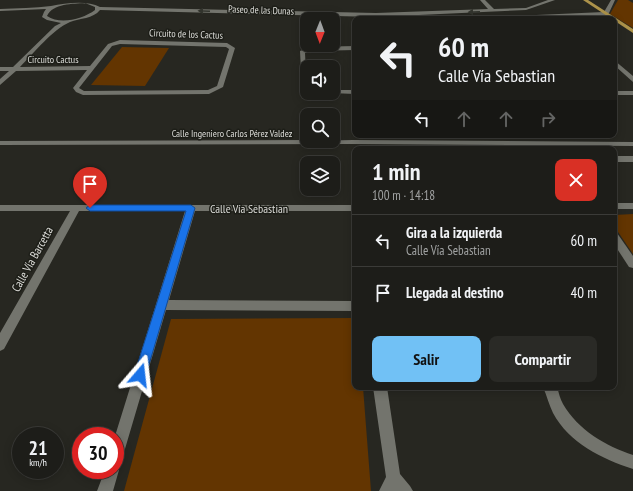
<!DOCTYPE html>
<html lang="es">
<head>
<meta charset="utf-8">
<style>
  :root { --surface:#1d1d19; --page:#2a2a26; --text:#f1f3f6; --muted:#a0a2a2; --line:#3b3b38; --accent:#71c1f5 }
  body { margin:0; font-family:"PT Sans Narrow",sans-serif; background:var(--page); color:var(--text); height:100vh; display:flex; flex-direction:column; font-size:15px; white-space:nowrap }
  * { box-sizing:border-box; margin:0 }
  p { font-size:13px; color:var(--muted) }
  .icon { flex:none; width:22px; height:22px; fill:none; stroke:currentColor; stroke-width:2; stroke-linecap:round; stroke-linejoin:round }
  .map { position:relative; flex:1; overflow:hidden }
  .sheet { position:absolute; left:352px; top:146px; width:265px; height:244px; display:flex; flex-direction:column; background:var(--surface); border-radius:8px; box-shadow:0 2px 10px #0003,0 0 0 1px var(--line) }
  .sheet>* { flex:none }
  .top-card { position:absolute; left:352px; top:16px; width:265px; height:122px; border-radius:8px; box-shadow:0 2px 10px #0003,0 0 0 1px var(--line); background:#1d1d19; color:var(--text); overflow:hidden }
  .needle { width:26px; rotate:181deg }
  .buttons { position:absolute; left:300px; top:12px; display:grid; gap:8px }
  .buttons a { display:grid; place-items:center; width:40px; height:40px; border-radius:8px; background:var(--surface); box-shadow:0 2px 10px #0003,0 0 0 1px var(--line); font-size:20px }
  .speed { position:absolute; left:12px; top:427px; display:flex; gap:8px; font-size:20px; font-weight:700; text-align:center }
  .speed>* { display:grid; place-content:center; width:52px; height:52px; border-radius:50%; background:var(--surface); box-shadow:0 2px 10px #0003,0 0 0 1px var(--line); line-height:1 }
  .speed small { font-size:10px; font-weight:400 }
  .speed .limit { border:6px solid #d22; background:#fff; color:#111 }
  .pin { position:absolute; display:grid; place-items:center; width:34px; height:34px; color:#fff; margin:-41px -17px; border-radius:50% 50% 50% 0; rotate:-45deg; box-shadow:0 0 4px #0007 }
  .pin .icon { rotate:45deg }
  .me { position:absolute; width:44px; margin:-22px; rotate:17deg; stroke-linejoin:round; filter:drop-shadow(0 0 3px #0008) }
  .turn { display:flex; align-items:center; gap:14px; height:84px; padding:0 20px; font-size:18px }
  .turn .icon { width:52px; height:52px; stroke-width:2.5 }
  .turn b { display:block; font-size:28px; line-height:34px }
  .lanes { display:flex; align-items:center; height:38px; padding:0 20px; background:#0003; justify-content:center; gap:20px; direction:ltr }
  .lanes .off { opacity:.35 }
  .round { display:grid; place-items:center; flex:none; width:42px; height:42px; border-radius:8px; background:var(--page) }
  .head { display:flex; align-items:center; justify-content:space-between; height:68px; padding:0 20px }
  h1 { font-size:24px; font-weight:600; line-height:30px }
  .primary-button { display:flex; gap:8px; margin-top:auto; padding:8px 20px }
  .primary-button a { flex:1; height:46px; border-radius:8px; background:var(--accent); color:#111; font-size:16px; font-weight:600; line-height:46px; text-align:center }
  .primary-button a+a { background:var(--page); color:var(--text) }
  ul { padding:0; list-style:none }
  li { display:flex; align-items:center; gap:12px; height:52px; padding:0 20px; border-top:1px solid var(--line) }
  li div { flex:1 }
  li b { display:block; font-size:15px }
  li em { font-style:normal }
  .map>svg:first-child { display:block }
  .green { fill:#633501 }
  .lines { fill:none; stroke-linecap:round; stroke-linejoin:round }
  .minor { fill:#73746d; fill-rule:evenodd }
  .primary { fill:#ad934a; fill-rule:evenodd }
  .oneway { fill:#32342d }
  .route { fill:#1a73e8; stroke:#114b97 }
  .labels { text-anchor:middle; dominant-baseline:central; stroke-width:3; stroke-linejoin:round; paint-order:stroke }
  .far-street-label { font-size:10px; fill:#dcdcd8; stroke:#1d1e18 }
  .street-label { font-size:12px; fill:#dcdcd8; stroke:#1d1e18 }
</style>
</head>
<body>
<div class="map">
<svg width="633" height="491" viewBox="0 0 633 491">
  <rect width="100%" height="100%" fill="#272721"/>
  <!-- green -->
  <g class="green">
    <path d="M618,0H628L633,3V28L610,14Z"/>
    <path d="M122,47L169,48L145,86L91,85Z"/>
    <path d="M633,214V254L614,226V215Z"/>
    <path d="M355,318V387H363L371,491H124L171,319Z"/>
  </g>
  <g class="lines">
    <!-- minor -->
    <g class="minor">
      <path d="M480,0H485L494,9L526,8L548,0H555L526,10L376,17L100,10C93,19 80,18 70,22C52,30 35,52 20,67L90,66L108,44L120,40L227,43L235,48L223,87L209,94L83,95L76,92L73,88L87,70L16,71L0,85V79L9,71H0V67H13L55,26L61,23L47,20L42,17L44,12L46,9L0,11V9C17,8 35,8 51,6C66,3 87,0 100,7L376,13L488,9ZM85,3L95,7V10C83,19 60,25 47,16C53,3 73,4 85,3ZM120,44L226,47L229,49L217,86L208,90L84,91L79,88L112,46Z"/>
      <path d="M611,0H615L609,13L606,15L520,19H487L490,17L604,12Z"/>
      <path d="M355,46V50L312,51L305,53L307,93L302,89L300,51L311,47Z"/>
      <path d="M614,60L633,76V82L614,65Z"/>
      <path d="M333,90H355V94L331,93H333Z"/>
      <rect x="614" y="91" width="19" height="4"/>
      <path d="M307,140V141L353,140L633,142V146L353,144L0,145V141Z"/>
      <rect x="614" y="156" width="19" height="6"/>
      <rect x="614" y="203" width="19" height="6"/>
      <path d="M0,205H355V211H195L169,300L355,301V311L166,310L122,459L120,464L117,465L119,470L113,491H97L105,470H115V436L185,211H79L4,349L0,351V333L70,211H0Z"/>
      <path d="M614,232L617,233L633,256V268L629,267L614,244Z"/>
      <path d="M373,387H387L400,474L410,486L413,491H379L386,477Z"/>
      <path d="M543,387H557C559,393 560,399 563,404C578,430 606,446 633,455V469C602,459 569,443 553,413C549,405 547,396 543,387Z"/>
    </g>
    <!-- primary -->
    <path class="primary" d="M583,0H588L633,29V33Z"/>
  </g>
  <!-- one-way arrows -->
  <defs><path id="oneway-solid" d="M-6-.8H1V-3.2L6.5 0L1 3.2V.8H-6Z"/></defs>
  <g class="oneway">
    <use href="#oneway-solid" transform="translate(204 11) rotate(-178)"/>
    <use href="#oneway-solid" transform="translate(474 12) rotate(178)"/>
  </g>
  <!-- route -->
  <path class="route" d="M90,205H191L195,208L146,375L144,379L140,381L136,379L134,375L186,211H90L86,208Z"/>
  <g class="labels">
    <!-- far-street labels -->
    <g class="far-street-label">
      <text transform="translate(261 10) rotate(2)">Paseo de las Dunas</text>
      <text transform="translate(186 34) rotate(2)">Circuito de los Cactus</text>
      <text x="53" y="59">Circuito Cactus</text>
      <text x="232" y="133">Calle Ingeniero Carlos Pérez Valdez</text>
    </g>
    <!-- street labels -->
    <g class="street-label">
      <text x="249" y="208">Calle Vía Sebastian</text>
      <text transform="translate(32 259) rotate(-61)">Calle Vía Barcetta</text>
    </g>
  </g>
</svg>
<div class="buttons">
<a><svg class="needle" viewBox="-14 -14 28 28"><path d="M0-13l5 13h-10z" fill="#e53935"/><path d="M0 13l5-13h-10z" fill="#a0a2a2"/></svg></a>
<a><svg class="icon" aria-label="sound" viewBox="0 0 24 24"><path d="M4 9h4l5-4v14l-5-4H4zM17 9q2 3 0 6"/></svg></a>
<a><svg class="icon" aria-label="search" viewBox="0 0 24 24"><circle cx="10" cy="10" r="6"/><path d="M15 15l6 6"/></svg></a>
<a><svg class="icon" aria-label="layers" viewBox="0 0 24 24"><path d="M12 4l9 5-9 5-9-5zM3 14l9 5 9-5"/></svg></a>
</div>
<div class="speed"><div>21<small>km/h</small></div><div class="limit">30</div></div>
<div class="pin" style="left:90px;top:208px;background:#d93025"><svg class="icon" aria-label="arrive" viewBox="0 0 24 24"><path d="M6 21V4h12l-3 4 3 4H6"/></svg></div>
<svg class="me" style="left:140px;top:375px" viewBox="-20 -20 40 40"><path d="M0-17L14 15 0 8-14 15z" fill="#1a73e8" stroke="#fff" stroke-width="4"/></svg>
<div class="top-card">
<div class="turn"><svg class="icon" aria-label="left" viewBox="0 0 24 24"><path d="M17 20v-9H6M10 6l-5 5 5 5"/></svg><div><b>60 m</b>Calle Vía Sebastian</div></div>
<div class="lanes"><svg class="icon" aria-label="left" viewBox="0 0 24 24"><path d="M17 20v-9H6M10 6l-5 5 5 5"/></svg><svg class="icon off" aria-label="ahead" viewBox="0 0 24 24"><path d="M12 20V5M6 11l6-6 6 6"/></svg><svg class="icon off" aria-label="ahead" viewBox="0 0 24 24"><path d="M12 20V5M6 11l6-6 6 6"/></svg><svg class="icon off" aria-label="right" viewBox="0 0 24 24"><path d="M7 20v-9h11M14 6l5 5-5 5"/></svg></div>
</div>
<section class="sheet">
<div class="head"><div><h1>1 min</h1><p>100 m · 14:18</p></div><a class="round" style="background:#d93025;color:#fff"><svg class="icon" aria-label="close" viewBox="0 0 24 24"><path d="M6 6l12 12M18 6L6 18"/></svg></a></div>
<ul>
<li><svg class="icon" aria-label="left" viewBox="0 0 24 24"><path d="M17 20v-9H6M10 6l-5 5 5 5"/></svg><div><b>Gira a la izquierda</b><p>Calle Vía Sebastian</p></div><em>60 m</em></li>
<li><svg class="icon" aria-label="arrive" viewBox="0 0 24 24"><path d="M6 21V4h12l-3 4 3 4H6"/></svg><div><b>Llegada al destino</b></div><em>40 m</em></li>
</ul>
<div class="primary-button"><a>Salir</a><a>Compartir</a></div>
</section>
</div>
</body>
</html>
